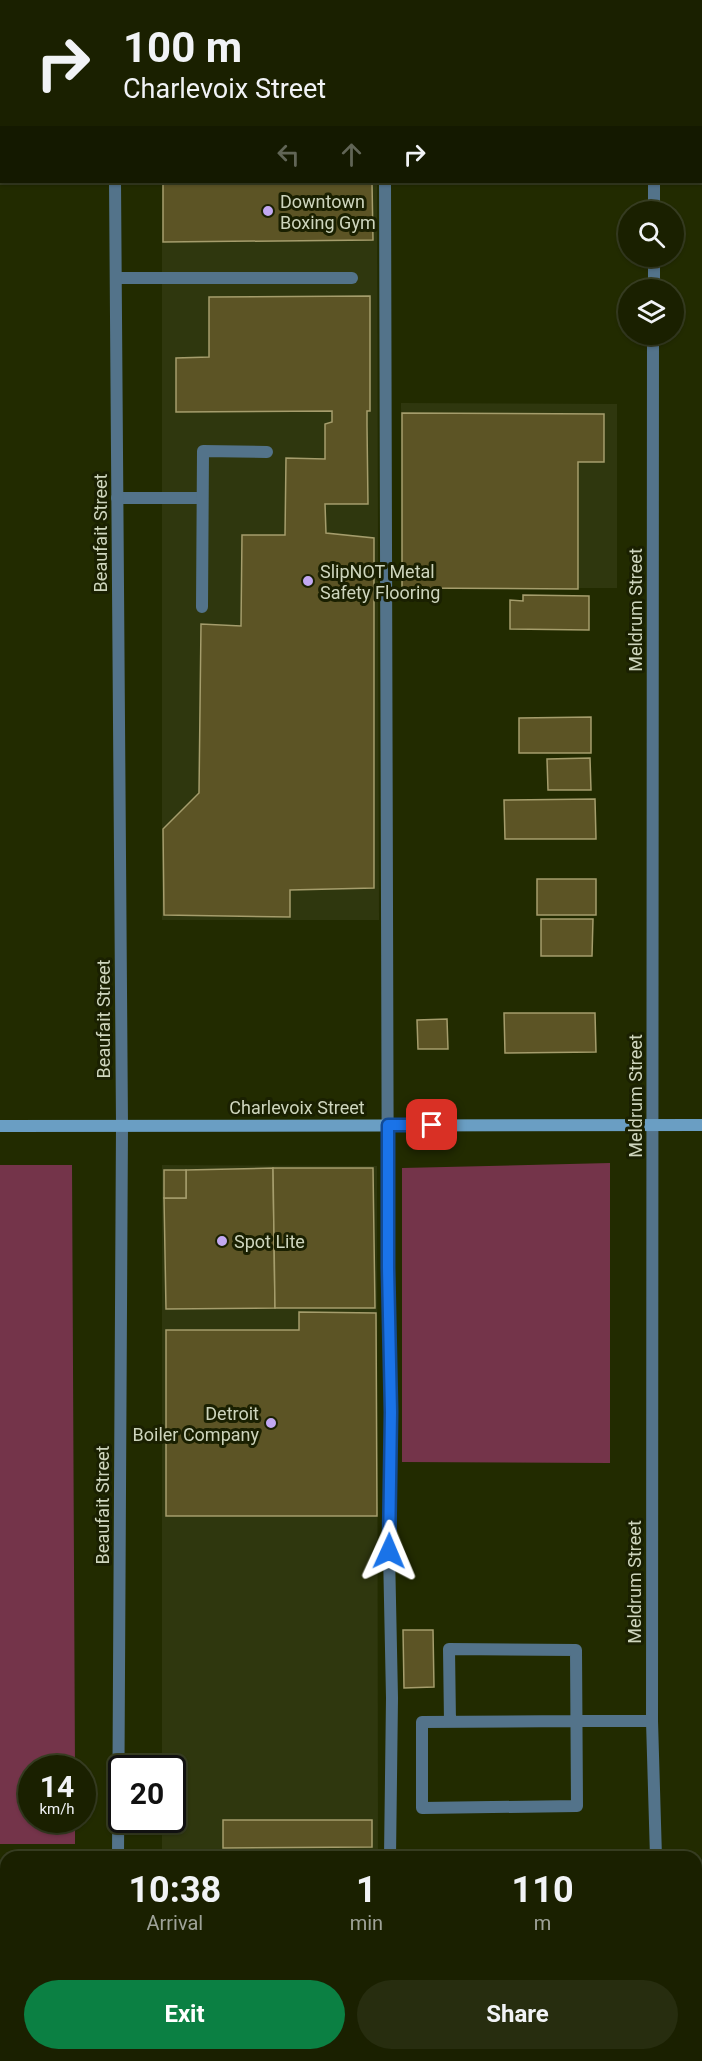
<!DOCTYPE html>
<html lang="en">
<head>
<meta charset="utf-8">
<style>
  :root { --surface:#1a2000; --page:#272d0f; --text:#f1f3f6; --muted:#9fa399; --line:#383e22; --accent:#0b8043 }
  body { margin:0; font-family:Roboto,sans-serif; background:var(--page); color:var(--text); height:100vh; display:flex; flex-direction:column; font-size:22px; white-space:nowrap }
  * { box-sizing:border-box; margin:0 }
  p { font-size:20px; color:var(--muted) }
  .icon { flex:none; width:33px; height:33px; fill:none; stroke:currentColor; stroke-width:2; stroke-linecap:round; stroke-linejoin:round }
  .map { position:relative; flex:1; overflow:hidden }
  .side { position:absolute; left:0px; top:1851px; width:702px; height:210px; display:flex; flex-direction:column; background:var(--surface); border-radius:18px 18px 0 0; box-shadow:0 2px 4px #0004,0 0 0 2px var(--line) }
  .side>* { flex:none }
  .guide { position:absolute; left:0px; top:0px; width:702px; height:183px; box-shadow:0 2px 4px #0004,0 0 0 2px var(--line); background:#1a2000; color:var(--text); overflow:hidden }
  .tools { position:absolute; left:618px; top:201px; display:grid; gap:12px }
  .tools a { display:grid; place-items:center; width:66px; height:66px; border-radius:50%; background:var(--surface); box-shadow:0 2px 4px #0004,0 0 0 2px var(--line); font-size:30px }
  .speed { position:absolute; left:18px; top:1755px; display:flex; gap:12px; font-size:30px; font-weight:700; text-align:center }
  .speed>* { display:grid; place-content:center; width:78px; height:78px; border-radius:50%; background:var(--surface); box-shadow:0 2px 4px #0004,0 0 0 2px var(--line); line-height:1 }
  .speed small { font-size:15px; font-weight:400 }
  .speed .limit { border:3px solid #111; border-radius:9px; background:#fff; color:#111 }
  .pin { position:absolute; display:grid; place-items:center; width:51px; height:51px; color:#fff; margin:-26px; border-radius:12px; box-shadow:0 3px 9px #0006 }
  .me { position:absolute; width:66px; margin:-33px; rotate:1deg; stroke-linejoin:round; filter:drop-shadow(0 0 4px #0008) }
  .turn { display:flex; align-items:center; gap:21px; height:126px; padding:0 24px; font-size:27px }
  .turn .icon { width:78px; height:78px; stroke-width:2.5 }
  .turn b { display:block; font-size:42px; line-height:51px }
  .lanes { display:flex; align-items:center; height:57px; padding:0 24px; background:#0003; justify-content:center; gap:30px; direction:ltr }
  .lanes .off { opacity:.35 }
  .eta { display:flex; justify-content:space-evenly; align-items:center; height:102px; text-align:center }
  .eta b { font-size:36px; font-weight:700; line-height:42px }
  .cta { display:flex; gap:12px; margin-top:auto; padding:12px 24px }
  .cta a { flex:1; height:69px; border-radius:36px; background:var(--accent); color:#fff; font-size:24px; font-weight:700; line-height:69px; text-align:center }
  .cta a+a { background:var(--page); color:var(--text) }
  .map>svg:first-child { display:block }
  .built { fill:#2f370e }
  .green { fill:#74344a }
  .building { fill:#5c5425; stroke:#a59d6c; stroke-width:1.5 }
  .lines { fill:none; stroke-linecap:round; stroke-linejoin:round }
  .lane { stroke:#53738a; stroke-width:12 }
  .street { stroke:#53738a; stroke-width:12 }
  .secondary { stroke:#6a9ec3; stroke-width:12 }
  .route-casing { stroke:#114b97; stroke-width:15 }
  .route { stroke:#1a73e8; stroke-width:10 }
  .poi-dot { fill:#c2a8f2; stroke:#1a2001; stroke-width:2 }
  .labels { text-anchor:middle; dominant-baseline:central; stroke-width:6; stroke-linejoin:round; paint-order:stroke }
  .poi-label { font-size:18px; fill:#ced5bd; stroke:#1a2001; text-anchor:start }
  .street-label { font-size:18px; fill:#ced5bd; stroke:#1a2001 }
</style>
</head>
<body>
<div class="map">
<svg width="702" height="2061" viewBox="0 0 702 2061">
  <rect width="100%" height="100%" fill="#222b00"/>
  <!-- built -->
  <g class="built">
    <path d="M162,182H377L379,920H162Z"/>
    <path d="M401,403L617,404V588H402Z"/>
    <path d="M162,1165L377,1166L378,1850L162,1849V1820H172V1768H162Z"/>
    <rect x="696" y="1929" width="6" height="132"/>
    <path d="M0,1930H6V2055H78V2061H0Z"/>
  </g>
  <!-- green -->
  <g class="green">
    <path d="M610,1163V1463L402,1462V1168Z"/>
    <path d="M0,1165H72L75,1768H32V1820H75V1844H0Z"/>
  </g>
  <!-- building -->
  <g class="building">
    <path d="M162,0H274L283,2H162Z"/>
    <path d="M163,182H372L373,240L163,242Z"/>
    <path d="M370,296V411H367V426L368,504H325L326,533L374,538V888L290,890V917L164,915L163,829L199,793L201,624L241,626L242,535H285L286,458L325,459V424L332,422V411L176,412V358L209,357V297Z"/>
    <path d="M402,413L604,414V462H578V589L402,588Z"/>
    <path d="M523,595L589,596V630L510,629V600L523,601Z"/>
    <path d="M591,717V753H519V718Z"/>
    <path d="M590,758L591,790H548L547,759Z"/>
    <path d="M595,799L596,839H505L504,800Z"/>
    <rect x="537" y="879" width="59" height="36"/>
    <path d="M541,919H593L592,956H541Z"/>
    <path d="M504,1013H595L596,1052L505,1053Z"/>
    <path d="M447,1019L448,1049H418L417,1020Z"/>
    <path d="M273,1168L275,1308L166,1309L164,1198H186V1170Z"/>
    <path d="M273,1168H373L375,1308H275Z"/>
    <rect x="164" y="1170" width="22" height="28"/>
    <path d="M299,1312L376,1313L377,1516H166V1330H299Z"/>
    <path d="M403,1630H433L434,1687L404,1688Z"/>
    <path d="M223,1820H372V1847L223,1848Z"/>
    <path d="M696,2007H702V2061H693V2055H696Z"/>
    <rect x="169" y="2055" width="445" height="6"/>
  </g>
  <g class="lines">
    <!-- lane -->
    <g class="lane">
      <path d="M385,0V2"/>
      <path d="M385,182L388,1268L391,1412L389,1552L392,1698L390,1857"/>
      <path d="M116,278H352"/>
      <path d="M117,498H202"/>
      <path d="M202,607L203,451L267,452"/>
      <path d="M450,1722L449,1649L576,1650L577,1806L422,1808V1722L577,1721H652"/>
    </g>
    <!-- street -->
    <g class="street">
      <path d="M114,0V2"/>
      <path d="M654,2V0"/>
      <path d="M115,182L122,1125L118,1857"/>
      <path d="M654,212V182"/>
      <path d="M654,290V256"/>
      <path d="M653,334L652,1721L656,1857"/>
      <path d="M696,1887H702"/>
      <path d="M0,1890H6"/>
      <path d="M119,2055V2061"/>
      <path d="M657,2055V2061"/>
    </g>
    <!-- secondary -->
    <path class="secondary" d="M0,1126L702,1125"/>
  </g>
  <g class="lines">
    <!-- route casing -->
    <g class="route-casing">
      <path id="route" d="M389,1551L391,1412L388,1268V1125H432"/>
    </g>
    <!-- route -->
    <use href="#route" class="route"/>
  </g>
  <!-- markers -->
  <g class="poi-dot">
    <circle cx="268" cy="211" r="6"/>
    <circle cx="308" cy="581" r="6"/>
    <circle cx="222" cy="1241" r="6"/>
    <circle cx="271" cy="1423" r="6"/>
  </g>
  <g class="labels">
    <!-- poi labels -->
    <g class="poi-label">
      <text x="280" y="201">Downtown<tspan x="280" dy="21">Boxing Gym</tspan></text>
      <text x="320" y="571">SlipNOT Metal<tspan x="320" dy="21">Safety Flooring</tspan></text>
      <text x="234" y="1241">Spot Lite</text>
      <text x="259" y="1413" text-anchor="end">Detroit<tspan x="259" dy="21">Boiler Company</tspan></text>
    </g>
    <!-- street labels -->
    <g class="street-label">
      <text transform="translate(100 533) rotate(-90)">Beaufait Street</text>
      <text transform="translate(635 610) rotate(-90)">Meldrum Street</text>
      <text transform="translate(103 1019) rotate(-90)">Beaufait Street</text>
      <text transform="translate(635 1096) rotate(-90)">Meldrum Street</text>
      <text x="297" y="1107">Charlevoix Street</text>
      <text transform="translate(102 1505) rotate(-90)">Beaufait Street</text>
      <text transform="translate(634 1582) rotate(-90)">Meldrum Street</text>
    </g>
  </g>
</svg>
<div class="tools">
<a><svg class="icon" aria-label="search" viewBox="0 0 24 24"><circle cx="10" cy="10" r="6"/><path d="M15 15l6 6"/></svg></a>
<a><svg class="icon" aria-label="layers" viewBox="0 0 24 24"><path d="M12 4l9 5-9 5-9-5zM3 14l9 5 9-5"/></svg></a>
</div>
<div class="speed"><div>14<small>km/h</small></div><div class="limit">20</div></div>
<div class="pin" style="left:432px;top:1125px;background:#d93025"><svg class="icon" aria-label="arrive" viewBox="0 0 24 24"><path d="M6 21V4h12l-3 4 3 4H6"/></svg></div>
<svg class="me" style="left:389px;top:1551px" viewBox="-20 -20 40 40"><path d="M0-17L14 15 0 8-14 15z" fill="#1a73e8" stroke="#fff" stroke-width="4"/></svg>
<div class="guide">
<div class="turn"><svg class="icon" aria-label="right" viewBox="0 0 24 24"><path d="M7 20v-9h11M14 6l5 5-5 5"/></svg><div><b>100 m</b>Charlevoix Street</div></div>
<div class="lanes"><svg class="icon off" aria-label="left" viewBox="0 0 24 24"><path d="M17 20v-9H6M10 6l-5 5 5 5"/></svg><svg class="icon off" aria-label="ahead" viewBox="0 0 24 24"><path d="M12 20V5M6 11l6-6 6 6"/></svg><svg class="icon" aria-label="right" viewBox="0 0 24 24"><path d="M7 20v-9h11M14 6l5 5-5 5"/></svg></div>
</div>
<section class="side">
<div class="eta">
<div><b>10:38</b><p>Arrival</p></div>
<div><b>1</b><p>min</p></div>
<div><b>110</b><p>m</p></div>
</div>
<div class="cta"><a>Exit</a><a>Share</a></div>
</section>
</div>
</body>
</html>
